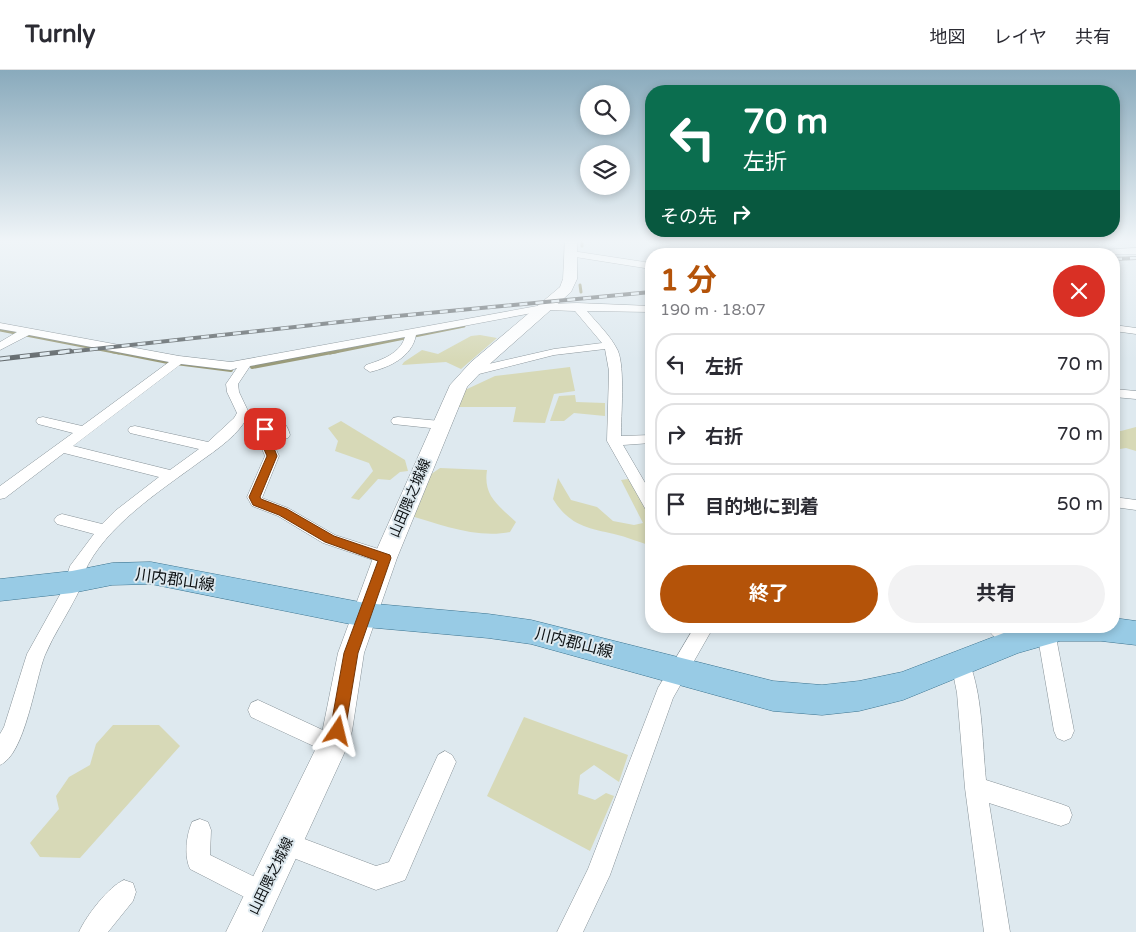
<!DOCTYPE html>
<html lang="ja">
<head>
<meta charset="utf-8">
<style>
  :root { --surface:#fff; --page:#f2f2f3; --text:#2b2b33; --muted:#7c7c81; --line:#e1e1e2; --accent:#b45309 }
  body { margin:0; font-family:"Varela Round","Noto Sans JP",sans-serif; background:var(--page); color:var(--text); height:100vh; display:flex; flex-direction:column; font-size:19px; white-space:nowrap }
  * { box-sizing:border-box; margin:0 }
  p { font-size:16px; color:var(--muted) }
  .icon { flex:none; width:28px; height:28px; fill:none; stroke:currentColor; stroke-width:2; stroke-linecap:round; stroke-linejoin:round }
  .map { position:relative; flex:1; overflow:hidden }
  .side { position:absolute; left:645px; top:178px; width:475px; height:385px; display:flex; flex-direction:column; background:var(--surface); border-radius:20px; box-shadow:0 2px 8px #0003 }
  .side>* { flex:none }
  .guide { position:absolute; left:645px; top:15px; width:475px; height:152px; border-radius:20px; box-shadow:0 2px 8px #0003; background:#0b6e4f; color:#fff; overflow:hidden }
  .fabs { position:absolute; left:580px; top:15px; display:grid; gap:10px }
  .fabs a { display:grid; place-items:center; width:50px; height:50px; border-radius:50%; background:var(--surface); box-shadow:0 2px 8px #0003; font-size:25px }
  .pin { position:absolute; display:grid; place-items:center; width:42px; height:42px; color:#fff; margin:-21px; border-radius:10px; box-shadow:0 2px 8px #0006 }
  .me { position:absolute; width:55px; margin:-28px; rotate:10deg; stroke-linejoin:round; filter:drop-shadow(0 0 4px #0008) }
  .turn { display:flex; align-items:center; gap:18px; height:105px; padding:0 15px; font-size:22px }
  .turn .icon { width:65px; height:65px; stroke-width:2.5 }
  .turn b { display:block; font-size:35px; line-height:42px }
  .then { display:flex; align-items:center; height:48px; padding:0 15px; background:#0003; gap:10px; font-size:19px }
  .round { display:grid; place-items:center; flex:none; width:52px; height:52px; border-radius:26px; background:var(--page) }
  .head { display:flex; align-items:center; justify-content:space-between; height:85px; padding:0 15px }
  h1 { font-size:30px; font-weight:700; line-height:38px; color:var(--accent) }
  .action { display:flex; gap:10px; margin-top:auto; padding:10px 15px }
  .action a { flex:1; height:58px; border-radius:30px; background:var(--accent); color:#fff; font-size:20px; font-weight:700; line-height:58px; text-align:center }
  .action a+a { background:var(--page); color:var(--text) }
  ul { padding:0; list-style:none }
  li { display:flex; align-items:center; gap:15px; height:62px; margin:0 10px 8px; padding:0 5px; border:2px solid var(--line); border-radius:20px }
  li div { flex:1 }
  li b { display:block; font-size:19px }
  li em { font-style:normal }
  header { display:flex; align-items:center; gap:30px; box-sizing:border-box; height:70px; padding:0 25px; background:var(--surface); border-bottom:1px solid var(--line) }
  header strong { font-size:24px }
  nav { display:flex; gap:28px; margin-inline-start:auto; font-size:18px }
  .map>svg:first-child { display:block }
  .green { fill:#d7d9b7 }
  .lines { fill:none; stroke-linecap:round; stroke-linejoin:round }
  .stream-far1 { stroke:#9a9b7a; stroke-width:3 }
  .stream { stroke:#9a9b7a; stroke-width:4 }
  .street-casing { stroke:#879298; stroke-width:1 }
  .secondary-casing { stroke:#879298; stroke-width:1 }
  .primary-casing { stroke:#3c7490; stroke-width:1 }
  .street { fill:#fff; fill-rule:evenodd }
  .secondary { fill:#fff; fill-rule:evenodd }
  .primary { fill:#98cbe5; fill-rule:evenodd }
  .rail-far1-casing { stroke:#656c6f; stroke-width:4 }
  .rail-casing { stroke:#656c6f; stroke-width:5 }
  .rail-far1 { stroke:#dee9ef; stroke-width:2.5; stroke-dasharray:8; stroke-linecap:butt }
  .rail { stroke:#dee9ef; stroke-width:3; stroke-dasharray:10; stroke-linecap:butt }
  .route { fill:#b45309; stroke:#753606 }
  .labels { text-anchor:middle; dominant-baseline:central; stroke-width:4; stroke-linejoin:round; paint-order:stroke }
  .street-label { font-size:14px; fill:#0e1214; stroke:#dee9ef }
  .near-street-label { font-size:16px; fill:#0e1214; stroke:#dee9ef }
</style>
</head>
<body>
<header>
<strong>Turnly</strong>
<nav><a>地図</a><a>レイヤ</a><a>共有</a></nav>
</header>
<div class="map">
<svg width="1136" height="862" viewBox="0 0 1136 862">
  <rect width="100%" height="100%" fill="#dee9ef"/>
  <!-- green -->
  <g class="green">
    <path d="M480,265L497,268L461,299L446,292L402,295L404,292L422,280L438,284L471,266Z"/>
    <path d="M570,297L575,321L554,324L545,353L513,352L516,337H456L465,320L495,306Z"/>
    <path d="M575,325L576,332L605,333V346L574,343L564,351H550L559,326Z"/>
    <path d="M341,351L405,390L408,401L400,402L390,410L378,409L359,430L351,428L373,401L369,393L335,381L338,371L328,358Z"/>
    <path d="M1136,357V381L1126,378L1114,380V361H1121Z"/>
    <path d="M440,398L487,400C483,426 498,435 516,452L510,462C477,469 439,454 408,445L424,409Z"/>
    <path d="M558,408L571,430L597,437L613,451L634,455L643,453L621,410L628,409L651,444V476C639,472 627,467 614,464C587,458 569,455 553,429Z"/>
    <path d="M524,647L628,685L619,712L594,695L580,705L578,724L595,730L606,723L614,726L590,781L487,726Z"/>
    <path d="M113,655H159L180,676L80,788L40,787L30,773L59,739L56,726L69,707L90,695L96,674Z"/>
  </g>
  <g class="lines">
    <!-- stream-far1 -->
    <g class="stream-far1">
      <path d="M582,170V176"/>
      <path d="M580,215L581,222"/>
      <path d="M0,260L119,283"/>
      <path d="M330,283L464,256"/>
    </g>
    <!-- stream -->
    <g class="stream">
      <path d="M112,281L168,292L231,300"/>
      <path d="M252,297L337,281"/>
    </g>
    <!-- street casing -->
    <g class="street-casing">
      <g id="street">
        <path d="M1136,178V184H1083L1087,181Z"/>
        <path d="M572,181L651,193V199L569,186L567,184Z"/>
        <path d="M577,233L651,236V242L587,241C597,253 611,266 618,281C625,298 621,346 621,366L651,365V373L623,375L651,423V441L646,440L607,371L609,301L605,279L554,285L471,306L465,302L467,299L554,279L602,273L575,241L548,240L416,265C412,287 390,297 370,302L364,298L366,295C381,290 400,284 405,267L250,296L238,314L239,322L249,343C241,364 216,380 198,393C160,421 104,457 84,503C81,510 81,518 77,525C67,545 54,564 45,585C35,610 25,685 0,695V664L4,657L27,584L62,521L70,496L94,464L57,454L54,450L57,446L62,444L102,454L115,441L159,407L64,383L5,428L0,429V416L73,363L38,354L36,351L38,348L43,347L82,356L169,292L29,265L0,280V272L17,262L0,259V253L179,286L231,292L548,234ZM181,294L231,300L237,298L226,314L227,322L237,343L234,348L208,372L135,356L130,357L128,360L130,363L199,379L170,400L73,376Z"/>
        <path d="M1114,255L1136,258V264L1114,261Z"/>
        <path d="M1114,319L1136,321V329L1114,327Z"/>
        <path d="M257,342C273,344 286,348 290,365L288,368H278L272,355V370L279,386L262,428L288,438L335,465L391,483L393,488L391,493L385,494L323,473L278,446L252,436L247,427L265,386L258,370V350L252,349L250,346Z"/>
        <path d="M398,347L440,351L447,355L440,359L393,354L391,351L393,348Z"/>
        <path d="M1114,427L1136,430V440L1114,437Z"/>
        <path d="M695,556H714L673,628L610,805L583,862H557L588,799L658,618Z"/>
        <path d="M986,556C1002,556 1016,555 1023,571L1020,577C1008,581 992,567 986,556Z"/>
        <path d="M1040,556H1052L1055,562L1074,661L1071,668L1064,671L1057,668L1054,661L1037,562Z"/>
        <path d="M960,585L967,587C983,622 982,672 986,710L1061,734L1069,737L1072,745L1069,753L1061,756L989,733L1010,862H984L965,718L957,623L951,593L953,587Z"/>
        <path d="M258,630L340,668L343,675L340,682L333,685L251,647L248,640L251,633Z"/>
        <path d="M445,681L452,685L456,692L405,810L376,820L278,782L274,774L278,766L286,762L376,796L389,792L438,685Z"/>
        <path d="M200,749L208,752L211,760L210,785L271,815L274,824L271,833L262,836L190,799C184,786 186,766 192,752Z"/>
        <path d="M124,810L133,813L136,822L133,831L108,862H79C86,846 109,816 124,810Z"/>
      </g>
    </g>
    <!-- secondary casing -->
    <g class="secondary-casing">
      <path id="secondary" d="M565,170H577V209L571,222L483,300L467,317L397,488L364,583L352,661L348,675L262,862H226L321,668L338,583L373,488L450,315L471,292L560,217L563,209Z"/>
    </g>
    <!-- primary casing -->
    <g class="primary-casing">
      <path id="primary" d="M151,492L365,533L488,544L531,550L773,611L822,615L859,611L902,602L1022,556H1114V548L1136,551V575L1101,571H1060L1018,583L903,630L859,641L822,645L773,641L531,574L488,568L365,557L151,514L112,515L72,523L0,531V509L72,501L112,493Z"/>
    </g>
    <!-- street -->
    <use href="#street" class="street"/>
    <!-- secondary -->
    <use href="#secondary" class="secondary"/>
    <!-- primary -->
    <use href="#primary" class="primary"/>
    <!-- rail-far1 casing -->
    <g class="rail-far1-casing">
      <g id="rail-far1">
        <path d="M1114,189L1136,188"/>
        <path d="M58,283L376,248L651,222"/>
      </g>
    </g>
    <!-- rail casing -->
    <g class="rail-casing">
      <path id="rail" d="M0,289L70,281"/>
    </g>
    <!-- rail-far1 -->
    <use href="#rail-far1" class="rail-far1"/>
    <!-- rail -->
    <use href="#rail" class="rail"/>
  </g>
  <!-- sky -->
  <linearGradient id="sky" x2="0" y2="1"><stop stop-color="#89aabc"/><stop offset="0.59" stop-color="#f0f5f8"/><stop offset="1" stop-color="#f0f5f8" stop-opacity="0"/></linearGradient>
  <rect width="1136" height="290" fill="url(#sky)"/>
  <!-- route -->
  <path class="route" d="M262,356H265L270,359L271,370L277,386L260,427L261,429L287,439L334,466L390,485L391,488L358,583L345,661L343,666L338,669L332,666L330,661L344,583L378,491L325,472L279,445L253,435L249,427L267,386L260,370Z"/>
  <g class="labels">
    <!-- street labels -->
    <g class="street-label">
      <text transform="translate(410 428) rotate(-67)">山田隈之城線</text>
      <text transform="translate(271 806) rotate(-64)">山田隈之城線</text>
    </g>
    <!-- near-street labels -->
    <g class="near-street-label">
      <text transform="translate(175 510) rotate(8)">川内郡山線</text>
      <text transform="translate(574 573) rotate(14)">川内郡山線</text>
    </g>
  </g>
</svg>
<div class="fabs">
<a><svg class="icon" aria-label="search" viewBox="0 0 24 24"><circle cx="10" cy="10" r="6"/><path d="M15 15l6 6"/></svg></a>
<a><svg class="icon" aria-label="layers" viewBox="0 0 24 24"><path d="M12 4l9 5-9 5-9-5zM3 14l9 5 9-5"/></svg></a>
</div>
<div class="pin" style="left:265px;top:359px;background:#d93025"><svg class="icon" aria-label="arrive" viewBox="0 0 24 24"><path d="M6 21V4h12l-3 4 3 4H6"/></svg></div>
<svg class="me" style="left:338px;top:661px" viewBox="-20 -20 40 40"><path d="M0-17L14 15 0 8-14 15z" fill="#b45309" stroke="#fff" stroke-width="4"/></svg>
<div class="guide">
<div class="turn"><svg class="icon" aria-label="left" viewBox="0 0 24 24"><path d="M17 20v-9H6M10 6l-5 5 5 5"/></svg><div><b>70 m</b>左折</div></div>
<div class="then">その先<svg class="icon" aria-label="right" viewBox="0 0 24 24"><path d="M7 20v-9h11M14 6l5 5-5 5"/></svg></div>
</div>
<section class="side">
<div class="head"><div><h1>1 分</h1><p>190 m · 18:07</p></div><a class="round" style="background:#d93025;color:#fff"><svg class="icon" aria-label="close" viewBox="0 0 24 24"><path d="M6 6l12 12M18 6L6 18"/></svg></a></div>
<ul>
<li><svg class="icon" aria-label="left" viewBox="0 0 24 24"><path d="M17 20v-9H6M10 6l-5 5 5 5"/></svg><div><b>左折</b></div><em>70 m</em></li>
<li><svg class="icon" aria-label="right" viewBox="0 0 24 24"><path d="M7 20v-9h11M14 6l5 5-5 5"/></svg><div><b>右折</b></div><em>70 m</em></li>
<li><svg class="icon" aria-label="arrive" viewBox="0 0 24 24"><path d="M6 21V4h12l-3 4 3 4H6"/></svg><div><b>目的地に到着</b></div><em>50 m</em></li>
</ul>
<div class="action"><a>終了</a><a>共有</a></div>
</section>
</div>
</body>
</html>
